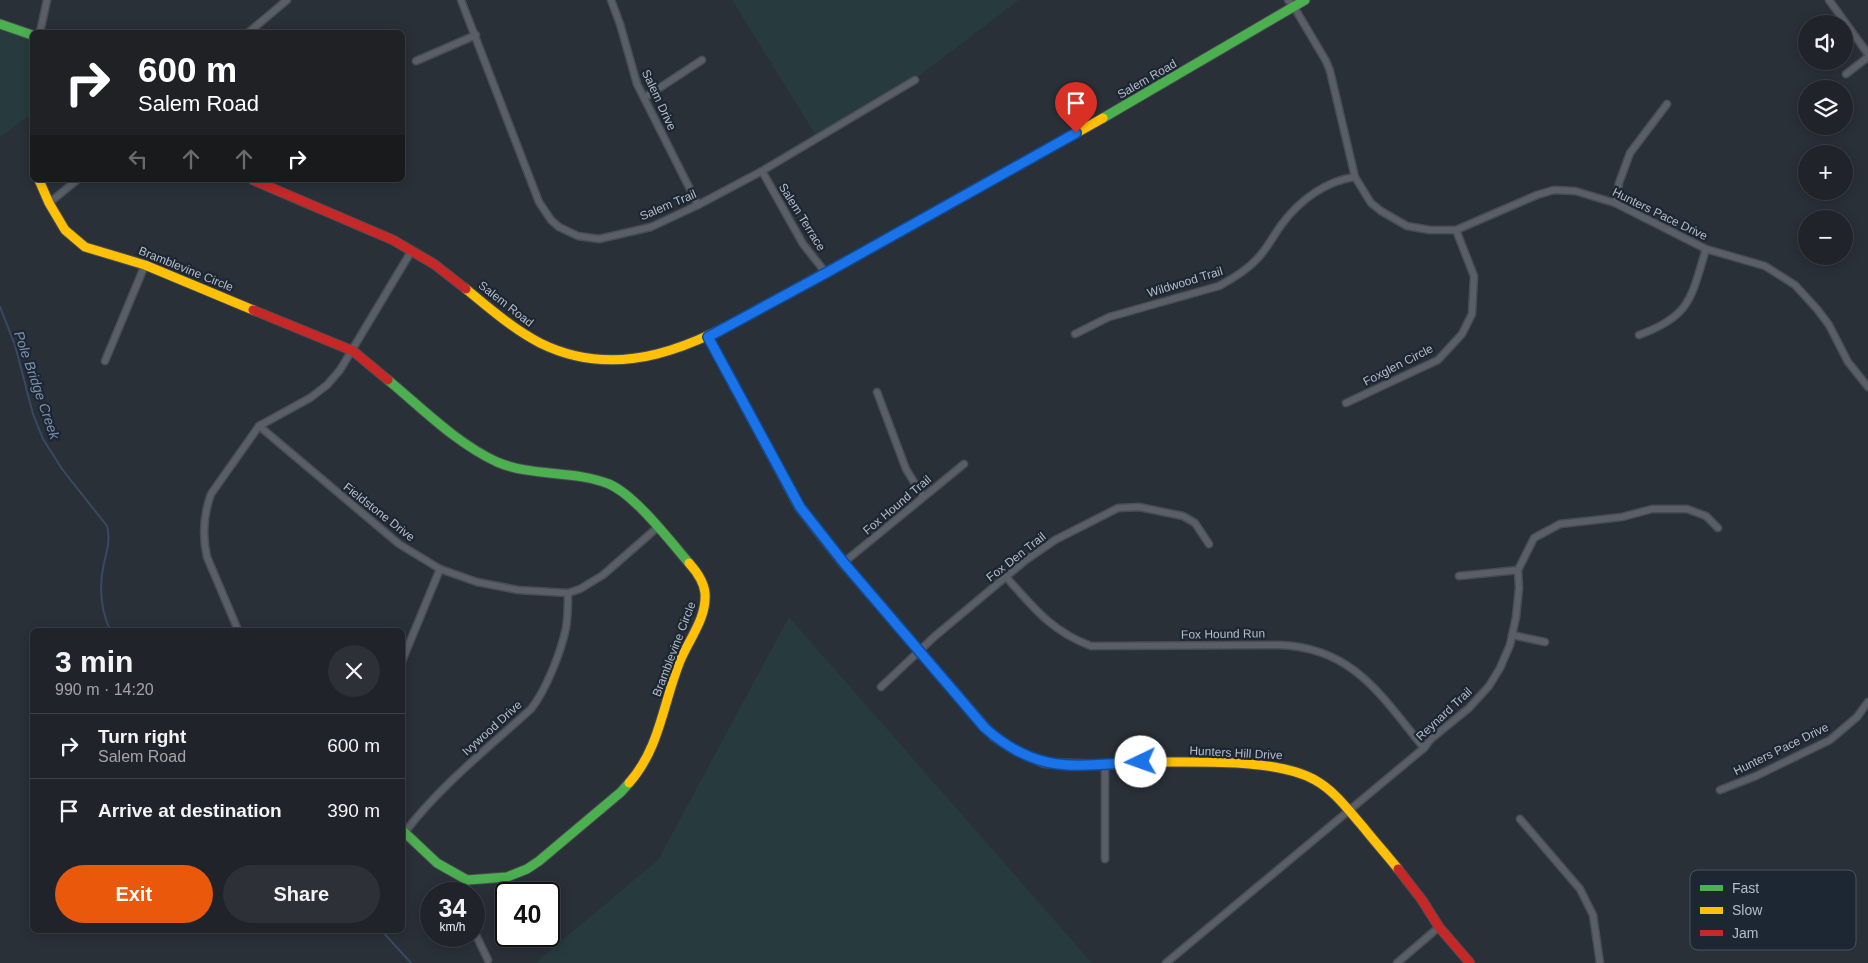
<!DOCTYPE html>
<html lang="en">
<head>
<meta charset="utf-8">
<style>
  :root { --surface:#20242a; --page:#2d3036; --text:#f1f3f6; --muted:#a2a4a8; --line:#3d4147; --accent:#ea580c }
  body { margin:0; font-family:Helvetica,sans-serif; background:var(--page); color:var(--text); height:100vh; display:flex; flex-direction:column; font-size:19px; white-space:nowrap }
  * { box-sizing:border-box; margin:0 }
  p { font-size:16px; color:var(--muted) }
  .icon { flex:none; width:28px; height:28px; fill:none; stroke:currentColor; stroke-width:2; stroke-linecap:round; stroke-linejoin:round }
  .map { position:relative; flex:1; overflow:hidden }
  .sheet { position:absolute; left:30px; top:628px; width:375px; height:305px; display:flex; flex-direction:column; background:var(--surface); border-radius:8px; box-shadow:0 2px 12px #0003,0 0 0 1px var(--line) }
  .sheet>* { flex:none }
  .hud { position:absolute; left:30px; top:30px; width:375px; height:152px; border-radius:8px; box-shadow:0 2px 12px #0003,0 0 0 1px var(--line); background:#202124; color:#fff; overflow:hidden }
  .fabs { position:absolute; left:1798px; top:15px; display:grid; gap:10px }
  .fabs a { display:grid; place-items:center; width:55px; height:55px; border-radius:50%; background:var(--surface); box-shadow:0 2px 12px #0003,0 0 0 1px var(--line); font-size:25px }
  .speed { position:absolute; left:420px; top:882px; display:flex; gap:10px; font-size:25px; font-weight:700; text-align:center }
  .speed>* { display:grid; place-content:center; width:65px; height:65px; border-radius:50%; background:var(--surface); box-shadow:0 2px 12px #0003,0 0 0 1px var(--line); line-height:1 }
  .speed small { font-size:12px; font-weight:400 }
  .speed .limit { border:2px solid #111; border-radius:8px; background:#fff; color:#111 }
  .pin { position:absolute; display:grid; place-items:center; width:42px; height:42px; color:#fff; margin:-51px -21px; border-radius:50% 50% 50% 0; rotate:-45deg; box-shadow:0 0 5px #0007 }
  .pin .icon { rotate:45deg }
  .me { position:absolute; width:55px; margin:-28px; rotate:267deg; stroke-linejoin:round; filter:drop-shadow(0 0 4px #0008) }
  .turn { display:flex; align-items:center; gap:18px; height:105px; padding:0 25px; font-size:22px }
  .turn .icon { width:65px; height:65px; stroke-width:2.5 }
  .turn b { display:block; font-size:35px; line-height:42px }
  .lanes { display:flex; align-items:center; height:48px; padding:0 25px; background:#0003; justify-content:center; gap:25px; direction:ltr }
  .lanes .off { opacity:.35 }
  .round { display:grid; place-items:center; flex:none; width:52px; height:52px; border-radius:26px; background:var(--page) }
  .head { display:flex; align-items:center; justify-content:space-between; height:85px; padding:0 25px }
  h1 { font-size:30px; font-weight:700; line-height:38px }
  .action { display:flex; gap:10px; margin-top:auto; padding:10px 25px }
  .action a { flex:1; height:58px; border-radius:30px; background:var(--accent); color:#fff; font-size:20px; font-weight:700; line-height:58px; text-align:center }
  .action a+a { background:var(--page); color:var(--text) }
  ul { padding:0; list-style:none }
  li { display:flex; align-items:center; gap:15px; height:65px; padding:0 25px; border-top:1px solid var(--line) }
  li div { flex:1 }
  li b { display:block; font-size:19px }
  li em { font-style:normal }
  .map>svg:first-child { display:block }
  .green { fill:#273a3e }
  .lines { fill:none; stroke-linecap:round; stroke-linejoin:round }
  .stream { stroke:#384963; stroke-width:2 }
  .street-casing { stroke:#484c53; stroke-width:9 }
  .fast-casing { stroke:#484c53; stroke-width:11 }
  .slow-casing { stroke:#484c53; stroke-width:11 }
  .jam-casing { stroke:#484c53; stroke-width:11 }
  .street { stroke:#5a5e66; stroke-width:6 }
  .fast { stroke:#4caf50; stroke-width:9 }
  .slow { stroke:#ffc107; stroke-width:9 }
  .jam { stroke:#c62828; stroke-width:9 }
  .route-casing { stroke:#114b97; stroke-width:12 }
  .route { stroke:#1a73e8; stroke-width:9 }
  .labels { text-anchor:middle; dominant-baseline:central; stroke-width:4.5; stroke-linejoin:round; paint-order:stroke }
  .street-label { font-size:12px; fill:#b4bcc9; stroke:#1d2633 }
  .water-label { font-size:14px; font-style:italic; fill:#7c92b1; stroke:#1d2633 }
  .key { fill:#1d2633; stroke:#4a5360; stroke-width:1 }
  .key-label { font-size:14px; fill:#b4bcc9 }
</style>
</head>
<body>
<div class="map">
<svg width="1868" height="963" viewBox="0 0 1868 963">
  <rect width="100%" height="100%" fill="#2a3038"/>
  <!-- green -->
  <g class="green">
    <path d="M732,0H1019L916,78L817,137Z"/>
    <path d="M0,25L32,37V113L0,137Z"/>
    <path d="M789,617L1092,963H535L658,860Z"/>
  </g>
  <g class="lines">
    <!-- stream -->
    <g class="stream">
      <path d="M0,307L15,345L33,414L43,439L62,469L107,526C111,541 106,553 103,568C99,590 101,610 110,630"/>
      <path d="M381,930L411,963"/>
    </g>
    <!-- street casing -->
    <g class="street-casing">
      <g id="street">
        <path d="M461,0L539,202L551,220L559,227L578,236L599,239L651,227L698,205L762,171L915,80"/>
        <path d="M611,0L620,24L637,84L698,205"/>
        <path d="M1288,0L1294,7L1326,61L1330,71L1355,177L1371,203L1381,211L1407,226L1430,230H1456L1537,195L1554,190L1575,191L1615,203L1706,249L1765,266L1795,285L1817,309L1829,325L1848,362L1868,387"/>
        <path d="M1829,0L1868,54"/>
        <path d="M40,32L47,0"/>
        <path d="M249,32L287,0"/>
        <path d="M416,61L476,35"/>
        <path d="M1846,74L1868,57"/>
        <path d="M644,98L702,60"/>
        <path d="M762,171L803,244L826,273"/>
        <path d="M49,203L77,180"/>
        <path d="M1615,203L1619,183L1630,153L1667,104"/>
        <path d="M1075,334L1109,317L1219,286C1232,279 1247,270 1257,259C1267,249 1273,236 1282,224C1299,201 1325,181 1355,177"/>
        <path d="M1639,335C1691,316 1691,298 1706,249"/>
        <path d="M105,361L145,265"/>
        <path d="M877,392L906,469L923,497"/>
        <path d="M1346,403L1438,360L1462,334L1472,314L1474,276L1456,230"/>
        <path d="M259,426L399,544L440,569L477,582L518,590L568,593L580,589L603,575L658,527"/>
        <path d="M843,563L964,464"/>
        <path d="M1459,576L1518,570"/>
        <path d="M1006,577C1034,608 1051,631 1091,646L1280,645C1354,648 1381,696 1424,748"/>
        <path d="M238,630L207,557C202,535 203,516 211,494L259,426L310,398L327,385L340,370L412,250"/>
        <path d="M1512,635L1545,642"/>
        <path d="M402,661L440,569"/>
        <path d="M881,687L934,637L1026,560L1055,540L1118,508L1139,507L1183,516L1195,523L1209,544"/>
        <path d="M1105,765V859"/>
        <path d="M1720,790L1756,776L1830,740L1857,717L1868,702"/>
        <path d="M1520,819L1580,889L1593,915L1600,963"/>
        <path d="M405,832C441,785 487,749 531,709C546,690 561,652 566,628C568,617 568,604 568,593"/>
        <path d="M464,894L467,880"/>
        <path d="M474,931L488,960"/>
        <path d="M1166,963L1424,748L1431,739L1469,708L1489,686L1500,668L1510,645L1516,617L1519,588L1518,570L1534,538L1560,524L1622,517L1652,509H1687L1706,516L1718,528"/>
        <path d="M1397,963L1439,927"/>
      </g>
    </g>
    <!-- fast casing -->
    <g class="fast-casing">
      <g id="fast">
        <path d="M0,24L32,35"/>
        <path d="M1103,118L1305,0"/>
        <path d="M708,337L799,507L843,563L993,736L1015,750"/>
        <path d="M388,380C423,409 456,443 497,462C532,477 574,470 609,484C635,495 670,541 689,563"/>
        <path d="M402,830L437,863L467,880L507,877L527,869L539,861L621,792L629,783"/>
      </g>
    </g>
    <!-- slow casing -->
    <g class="slow-casing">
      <g id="slow">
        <path d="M39,180L49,203L65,230L85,247L145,265L253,310"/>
        <path d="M891,237L1103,118"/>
        <path d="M466,289C489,308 513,329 540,343C621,383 696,345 768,304"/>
        <path d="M1126,763L1141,762C1187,763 1276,757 1315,780C1335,791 1349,811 1364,828C1375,842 1387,855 1398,869"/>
        <path d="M629,783C660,748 663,703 680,661C689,639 707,618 705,593C704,582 697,572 689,563"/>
      </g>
    </g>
    <!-- jam casing -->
    <g class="jam-casing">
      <g id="jam">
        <path d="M253,180L393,240L434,264L466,289"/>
        <path d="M768,304L891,237"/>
        <path d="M253,310L353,351L388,380"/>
        <path d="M1015,750L1044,763L1105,765L1126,763"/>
        <path d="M1398,869L1422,900L1439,927L1470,963"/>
      </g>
    </g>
    <!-- street -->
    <use href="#street" class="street"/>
    <!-- fast -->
    <use href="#fast" class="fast"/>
    <!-- slow -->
    <use href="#slow" class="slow"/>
    <!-- jam -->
    <use href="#jam" class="jam"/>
  </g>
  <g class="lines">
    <!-- route casing -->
    <g class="route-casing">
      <path id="route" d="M1076,133L826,273L708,337L800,507L844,563L985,728C1039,776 1076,765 1141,762"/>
    </g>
    <!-- route -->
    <use href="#route" class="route"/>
  </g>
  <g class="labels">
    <!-- street labels -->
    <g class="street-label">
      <text transform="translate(1147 79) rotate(-30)">Salem Road</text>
      <text transform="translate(659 100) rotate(65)">Salem Drive</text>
      <text transform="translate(668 205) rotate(-23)">Salem Trail</text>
      <text transform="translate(1660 214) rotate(26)">Hunters Pace Drive</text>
      <text transform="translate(802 217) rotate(58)">Salem Terrace</text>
      <text transform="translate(186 269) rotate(22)">Bramblevine Circle</text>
      <text transform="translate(1185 282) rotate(-17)">Wildwood Trail</text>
      <text transform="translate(506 304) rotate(38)">Salem Road</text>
      <text transform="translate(1398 365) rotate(-27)">Foxglen Circle</text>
      <text transform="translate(897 505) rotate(-40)">Fox Hound Trail</text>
      <text transform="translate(379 512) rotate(38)">Fieldstone Drive</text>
      <text transform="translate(1016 557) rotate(-38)">Fox Den Trail</text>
      <text transform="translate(1223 634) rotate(-1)">Fox Hound Run</text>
      <text transform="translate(674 649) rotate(-69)">Bramblevine Circle</text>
      <text transform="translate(1444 714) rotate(-43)">Reynard Trail</text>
      <text transform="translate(492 728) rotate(-42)">Ivywood Drive</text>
      <text transform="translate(1781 749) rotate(-26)">Hunters Pace Drive</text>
      <text transform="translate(1236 753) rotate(3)">Hunters Hill Drive</text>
    </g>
    <!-- water labels -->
    <g class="water-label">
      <text transform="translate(37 385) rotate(71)">Pole Bridge Creek</text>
    </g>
  </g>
  <!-- legend -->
  <rect x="1690" y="870" width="166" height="80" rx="8" class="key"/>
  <rect x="1700" y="885" width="23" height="6" fill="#4caf50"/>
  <rect x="1700" y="907" width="23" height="7" fill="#ffc107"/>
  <rect x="1700" y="930" width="23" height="6" fill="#c62828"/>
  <g class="key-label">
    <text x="1732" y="893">Fast</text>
    <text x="1732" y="915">Slow</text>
    <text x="1732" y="938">Jam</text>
  </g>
</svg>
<div class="fabs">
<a><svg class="icon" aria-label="sound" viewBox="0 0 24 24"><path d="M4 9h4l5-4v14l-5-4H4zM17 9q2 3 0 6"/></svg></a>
<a><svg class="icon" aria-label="layers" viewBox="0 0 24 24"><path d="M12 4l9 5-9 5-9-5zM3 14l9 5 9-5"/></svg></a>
<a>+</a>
<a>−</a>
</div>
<div class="speed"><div>34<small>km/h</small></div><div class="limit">40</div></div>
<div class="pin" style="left:1076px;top:133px;background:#d93025"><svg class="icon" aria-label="arrive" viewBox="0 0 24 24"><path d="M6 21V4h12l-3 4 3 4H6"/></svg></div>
<svg class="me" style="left:1141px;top:762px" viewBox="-20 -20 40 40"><circle r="19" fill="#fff"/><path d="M0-13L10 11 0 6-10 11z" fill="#1a73e8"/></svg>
<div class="hud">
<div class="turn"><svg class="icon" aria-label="right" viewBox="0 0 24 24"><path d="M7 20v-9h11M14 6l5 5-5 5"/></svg><div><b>600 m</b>Salem Road</div></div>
<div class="lanes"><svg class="icon off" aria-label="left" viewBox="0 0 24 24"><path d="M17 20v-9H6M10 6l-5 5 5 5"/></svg><svg class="icon off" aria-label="ahead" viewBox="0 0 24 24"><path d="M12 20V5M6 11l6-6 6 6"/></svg><svg class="icon off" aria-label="ahead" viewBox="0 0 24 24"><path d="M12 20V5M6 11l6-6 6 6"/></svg><svg class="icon" aria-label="right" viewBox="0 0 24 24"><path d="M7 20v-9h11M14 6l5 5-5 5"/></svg></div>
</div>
<section class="sheet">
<div class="head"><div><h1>3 min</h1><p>990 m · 14:20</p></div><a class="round"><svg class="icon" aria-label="close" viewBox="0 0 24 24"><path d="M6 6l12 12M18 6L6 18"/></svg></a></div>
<ul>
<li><svg class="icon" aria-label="right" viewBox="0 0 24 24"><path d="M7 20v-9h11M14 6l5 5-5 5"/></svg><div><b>Turn right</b><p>Salem Road</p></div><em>600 m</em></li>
<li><svg class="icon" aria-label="arrive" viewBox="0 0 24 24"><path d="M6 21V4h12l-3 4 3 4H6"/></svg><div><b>Arrive at destination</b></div><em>390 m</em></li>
</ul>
<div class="action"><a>Exit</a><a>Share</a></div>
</section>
</div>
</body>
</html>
